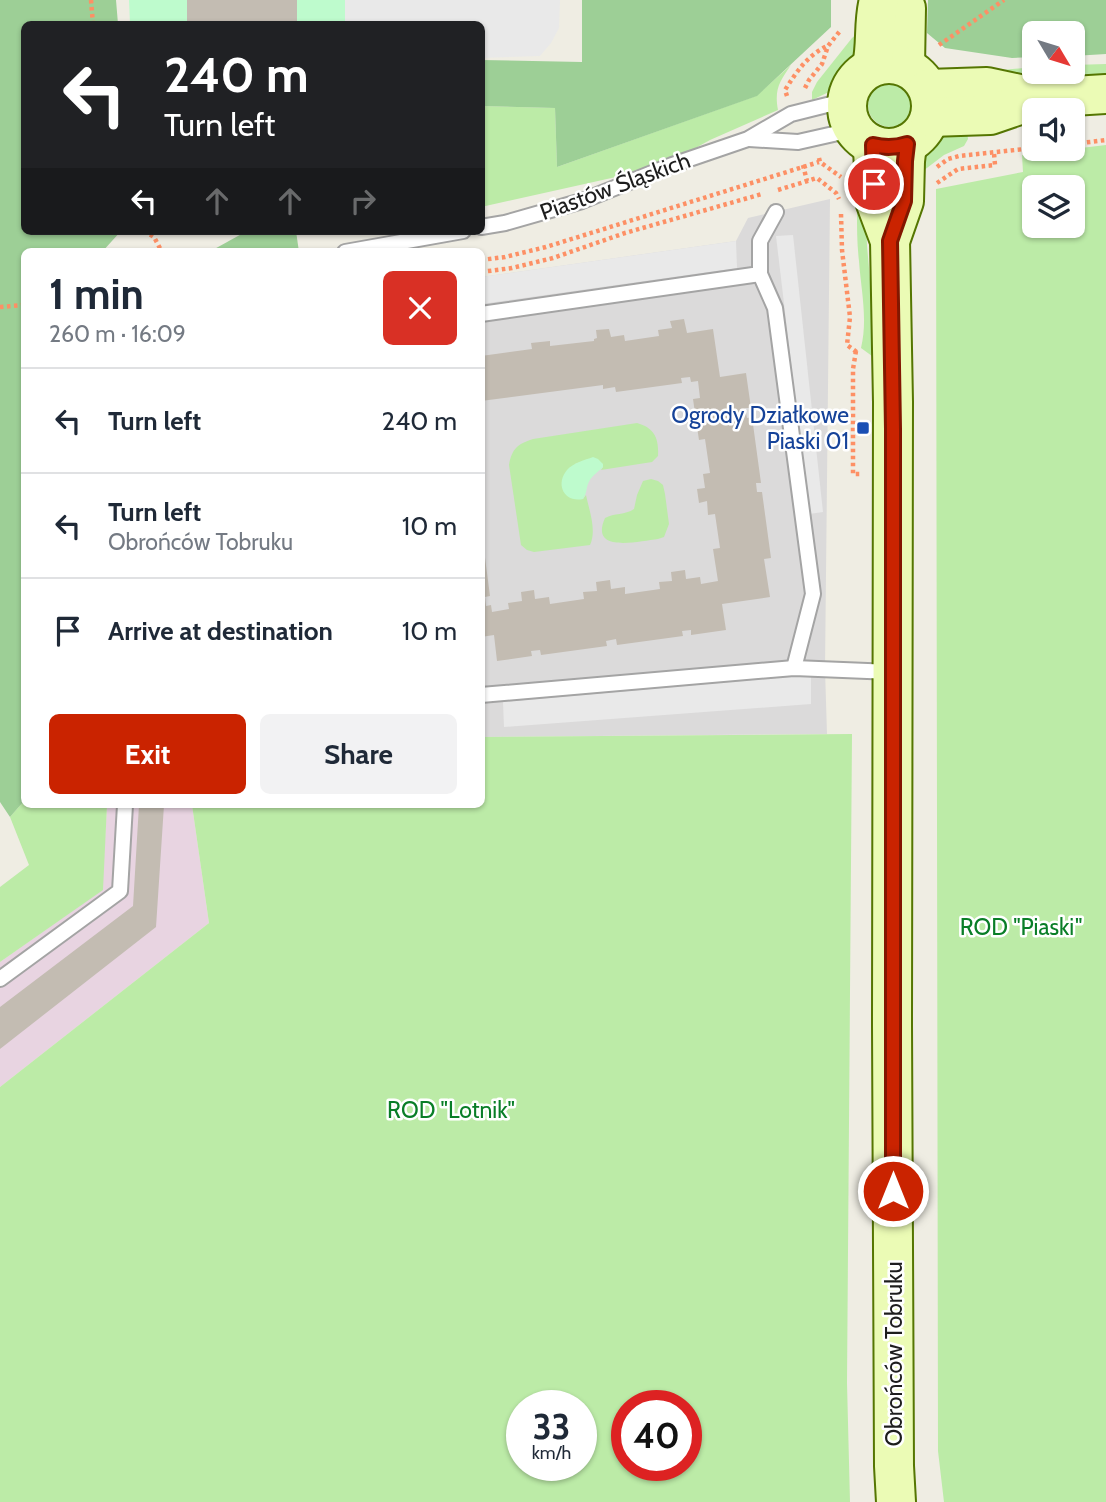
<!DOCTYPE html>
<html lang="en">
<head>
<meta charset="utf-8">
<style>
  :root { --surface:#fff; --page:#f2f2f3; --text:#1f2937; --muted:#747a83; --line:#e0e1e3; --accent:#ca2300 }
  body { margin:0; font-family:Cabin,sans-serif; background:var(--page); color:var(--text); height:100vh; display:flex; flex-direction:column; font-size:26px; white-space:nowrap }
  * { box-sizing:border-box; margin:0 }
  p { font-size:23px; color:var(--muted) }
  .icon { flex:none; width:38px; height:38px; fill:none; stroke:currentColor; stroke-width:2; stroke-linecap:round; stroke-linejoin:round }
  .map { position:relative; flex:1; overflow:hidden }
  .details { position:absolute; left:21px; top:248px; width:464px; height:560px; display:flex; flex-direction:column; background:var(--surface); border-radius:10px; box-shadow:0 2px 5px #0004 }
  .details>* { flex:none }
  .banner { position:absolute; left:21px; top:21px; width:464px; height:214px; border-radius:10px; box-shadow:0 2px 5px #0004; background:#202124; color:#fff; overflow:hidden }
  .needle { width:46px; rotate:128deg }
  .fabs { position:absolute; left:1022px; top:21px; display:grid; gap:14px }
  .fabs a { display:grid; place-items:center; width:63px; height:63px; border-radius:10px; background:var(--surface); box-shadow:0 2px 5px #0004; font-size:35px }
  .speed { position:absolute; left:506px; top:1390px; display:flex; gap:14px; font-size:35px; font-weight:700; text-align:center }
  .speed>* { display:grid; place-content:center; width:91px; height:91px; border-radius:50%; background:var(--surface); box-shadow:0 2px 5px #0004; line-height:1 }
  .speed small { font-size:18px; font-weight:400 }
  .speed .limit { border:10px solid #d22; background:#fff; color:#111 }
  .pin { position:absolute; display:grid; place-items:center; width:60px; height:60px; color:#fff; margin:-30px; border:4px solid #fff; border-radius:50%; box-shadow:0 2px 7px #0007 }
  .me { position:absolute; width:77px; margin:-38px; rotate:0deg; stroke-linejoin:round; filter:drop-shadow(0 0 5px #0008) }
  .turn { display:flex; align-items:center; gap:24px; height:147px; padding:0 28px; font-size:32px }
  .turn .icon { width:91px; height:91px; stroke-width:2.5 }
  .turn b { display:block; font-size:49px; line-height:60px }
  .lanes { display:flex; align-items:center; height:66px; padding:0 28px; background:#0003; justify-content:center; gap:35px; direction:ltr }
  .lanes .off { opacity:.35 }
  .round { display:grid; place-items:center; flex:none; width:74px; height:74px; border-radius:10px; background:var(--page) }
  .headline { display:flex; align-items:center; justify-content:space-between; height:119px; padding:0 28px }
  h1 { font-size:42px; font-weight:700; line-height:52px }
  .cta { display:flex; gap:14px; margin-top:auto; padding:14px 28px }
  .cta a { flex:1; height:80px; border-radius:10px; background:var(--accent); color:#fff; font-size:28px; font-weight:700; line-height:80px; text-align:center }
  .cta a+a { background:var(--page); color:var(--text) }
  ul { padding:0; list-style:none }
  li { display:flex; align-items:center; gap:21px; height:105px; padding:0 28px; border-top:2px solid var(--line) }
  li div { flex:1 }
  li b { display:block; font-size:26px }
  li em { font-style:normal }
  .map>svg:first-child { display:block }
  .residential { fill:#dbdada }
  .industrial { fill:#e8d4e1 }
  .grass { fill:#bceba7; fill-rule:evenodd }
  .forest { fill:#9dcf96 }
  .park { fill:#befbcd }
  .parking { fill:#e9e9e9 }
  .building { fill:#c3bcb2 }
  .lines { fill:none; stroke-linecap:round; stroke-linejoin:round }
  .lane-casing { stroke:#a4a4a4; stroke-width:18 }
  .secondary-casing { stroke:#557602; stroke-width:42 }
  .path { stroke:#fd9065; stroke-width:4.5; stroke-dasharray:3.5 3.5; stroke-linecap:butt }
  .lane { stroke:#fff; stroke-width:14 }
  .secondary { stroke:#ebfbb5; stroke-width:38 }
  .route-casing { stroke:#831700; stroke-width:18 }
  .route { stroke:#ca2300; stroke-width:12 }
  .transit-dot { fill:#1a4fb4; stroke:#fff; stroke-width:2.5 }
  .labels { text-anchor:middle; dominant-baseline:central; stroke-width:5; stroke-linejoin:round; paint-order:stroke }
  .street-label { font-size:23px; fill:#1d1d1d; stroke:#fff }
  .transit-label { font-size:23px; fill:#164399; stroke:#fff; text-anchor:end }
  .park-label { font-size:23px; fill:#097e27; stroke:#fff }
</style>
</head>
<body>
<div class="map">
<svg width="1106" height="1502" viewBox="0 0 1106 1502">
  <rect width="100%" height="100%" fill="#efede3"/>
  <!-- residential -->
  <path class="residential" d="M830,199L825,669L827,734L481,737V277L736,241L748,218Z"/>
  <!-- industrial -->
  <path class="industrial" d="M107,805H192L209,923L0,1087V962L102,890Z"/>
  <!-- grass -->
  <g class="grass">
    <path d="M856,35L857,61L831,91L812,100V92L817,82L852,38Z"/>
    <path d="M1106,64V77L1055,74L996,77L998,71L1001,70L1034,67V72H1073V65Z"/>
    <path d="M791,65C780,81 774,89 778,110L710,140L672,161L643,171L481,207V106L555,108L557,167L756,96Z"/>
    <circle cx="890" cy="105" r="22"/>
    <path d="M966,124L968,139L964,146L944,155L919,174L925,145L941,132Z"/>
    <path d="M1106,145V1502H944L938,1451L936,189L1023,172L1022,155ZM1034,187H1073V226H1034Z"/>
    <path d="M857,212H866L867,246L877,356H872L861,348C868,319 861,290 859,261C857,245 857,228 857,212Z"/>
    <path d="M637,423C655,428 659,439 658,456L652,462L601,470L603,467L589,459L575,464L583,499L586,495C589,510 597,530 590,545L534,552L527,550L521,545L509,465C512,449 517,444 533,439Z"/>
    <path d="M651,479L658,481L663,485L665,494L669,524L664,537L658,539C639,541 589,554 605,518C614,513 625,515 634,509L637,495L643,481Z"/>
    <path d="M852,734L847,1383L850,1502H0V1087L209,923L192,805H481V737ZM522,1405H581V1465H522ZM626,1405H686V1465H626Z"/>
    <path d="M24,801V805H107L103,890L0,962V887L29,865L10,817Z"/>
  </g>
  <!-- forest -->
  <g class="forest">
    <path d="M0,0H116L118,24H24V231H121L102,252H24V801L10,817L0,802Z"/>
    <path d="M582,0H831V27L757,96L557,167L555,108L481,106V60L582,62Z"/>
    <path d="M928,0H1106V54L1073,56V33H1034V57L1012,58L945,48L927,33Z"/>
    <path d="M247,231H296L299,252H209Z"/>
  </g>
  <!-- park -->
  <g class="park">
    <path d="M129,0H345V24H130Z"/>
    <path d="M593,457L598,459L603,464V467C597,473 591,476 588,484C586,489 587,493 583,499C564,503 555,484 567,470C573,463 585,460 593,457Z"/>
  </g>
  <!-- parking -->
  <g class="parking">
    <path d="M345,0H560L559,28L551,43L540,56L481,58V24H345Z"/>
    <path d="M793,235L823,512L809,514L776,236Z"/>
    <path d="M736,241L737,268L481,304V277Z"/>
    <path d="M811,675V704L504,727L503,702Z"/>
  </g>
  <!-- building -->
  <g class="building">
    <rect x="187" y="0" width="110" height="24"/>
    <path d="M684,319L687,333L713,329L720,377L746,373L751,408H745L747,418L752,417L761,483H756L757,492H762L771,558L764,559L770,597L722,604L726,630L691,635V630L682,631L683,636L617,645L616,639L606,641L607,646L541,655L540,650L531,651L532,656L497,661L494,635L481,637V542H483L490,596L485,597L486,606L491,605L492,612L509,609L508,603L522,601L521,592L534,590L535,599L549,597L550,604L584,599L583,592L597,591L596,582L610,580L611,589L625,587V594L660,589L659,582L672,581L671,572L685,570L686,579L700,577L701,584L718,581L713,549L720,548L715,514L708,515L707,501L699,503L697,489L705,488L703,474L710,473L705,439L699,440L697,427L688,428L686,414L695,413L693,399L700,398L698,381L691,382L690,377L681,378L682,383L616,392L615,387L603,389V385L481,401V356L532,349L531,343L550,341V346L594,341V339L597,338L596,330L609,329L611,337L624,335L625,341L659,336L658,330L672,328L670,321Z"/>
    <path d="M139,805H164L156,927L0,1049V1007L133,906Z"/>
  </g>
  <g class="lines">
    <!-- lane casing -->
    <g class="lane-casing">
      <g id="lane">
        <path d="M749,139L798,142L838,133L856,132"/>
        <path d="M481,227L505,223L582,201L672,165L748,139L791,114L847,100"/>
        <path d="M345,252L463,231"/>
        <path d="M760,274L775,308L813,594L794,668"/>
        <path d="M481,314L760,274V241L776,212"/>
        <path d="M481,695L794,668L892,672"/>
        <path d="M0,979L120,891L125,805"/>
      </g>
    </g>
    <!-- secondary casing -->
    <g class="secondary-casing">
      <g id="secondary">
        <path d="M902,0L906,8L905,66"/>
        <circle cx="889" cy="106" r="42"/>
        <path d="M872,66C877,44 873,21 879,0"/>
        <path d="M928,89L987,87L1038,98"/>
        <path d="M930,117L990,115L1040,98L1106,94"/>
        <path d="M873,145L875,201L890,241L893,402L892,1025L894,1466L896,1502"/>
        <path d="M890,241L904,201L905,161L907,144"/>
      </g>
    </g>
    <!-- path -->
    <g class="path">
      <path d="M91,0L93,24"/>
      <path d="M939,45L1004,0"/>
      <path d="M805,88L809,80L822,64L828,46L840,31"/>
      <path d="M787,96L785,90C797,71 807,56 827,46"/>
      <path d="M1073,144L1106,140"/>
      <path d="M819,158L820,162L841,177"/>
      <path d="M803,165L807,181"/>
      <path d="M937,167L948,159L959,156L1034,148"/>
      <path d="M937,183L958,169L995,165L994,153"/>
      <path d="M778,190L817,178L836,193L839,199"/>
      <path d="M841,214L842,250L850,317L847,345L858,353"/>
      <path d="M144,231L154,237L162,252"/>
      <path d="M481,260L505,257L546,247L819,162"/>
      <path d="M481,272L512,268L553,258L625,233L762,194"/>
      <path d="M0,307L24,305"/>
      <path d="M856,351L853,369V474H860"/>
    </g>
    <!-- lane -->
    <use href="#lane" class="lane"/>
    <!-- secondary -->
    <use href="#secondary" class="secondary"/>
  </g>
  <g class="lines">
    <!-- route casing -->
    <g class="route-casing">
      <path id="route" d="M874,184L873,145C885,148 895,148 907,144L905,161L904,201L890,241L893,429V1191"/>
    </g>
    <!-- route -->
    <use href="#route" class="route"/>
  </g>
  <!-- markers -->
  <rect class="transit-dot" x="856" y="421" width="14" height="14" rx="3.5"/>
  <g class="labels">
    <!-- street labels -->
    <g class="street-label">
      <text transform="translate(615 186) rotate(-20)">Piastów Śląskich</text>
      <text transform="translate(894 1354) rotate(-90)">Obrońców Tobruku</text>
    </g>
    <!-- transit labels -->
    <g class="transit-label">
      <text x="849" y="415">Ogrody Działkowe<tspan x="849" dy="26">Piaski 01</tspan></text>
    </g>
    <!-- park labels -->
    <g class="park-label">
      <text x="1021" y="927">ROD "Piaski"</text>
      <text x="451" y="1110">ROD "Lotnik"</text>
    </g>
  </g>
</svg>
<div class="fabs">
<a><svg class="needle" viewBox="-14 -14 28 28"><path d="M0-13l5 13h-10z" fill="#e53935"/><path d="M0 13l5-13h-10z" fill="#747a83"/></svg></a>
<a><svg class="icon" aria-label="sound" viewBox="0 0 24 24"><path d="M4 9h4l5-4v14l-5-4H4zM17 9q2 3 0 6"/></svg></a>
<a><svg class="icon" aria-label="layers" viewBox="0 0 24 24"><path d="M12 4l9 5-9 5-9-5zM3 14l9 5 9-5"/></svg></a>
</div>
<div class="speed"><div>33<small>km/h</small></div><div class="limit">40</div></div>
<div class="pin" style="left:874px;top:184px;background:#d93025"><svg class="icon" aria-label="arrive" viewBox="0 0 24 24"><path d="M6 21V4h12l-3 4 3 4H6"/></svg></div>
<svg class="me" style="left:893px;top:1191px" viewBox="-20 -20 40 40"><circle r="17" fill="#ca2300" stroke="#fff" stroke-width="3"/><path d="M0-11L8 9 0 5-8 9z" fill="#fff"/></svg>
<div class="banner">
<div class="turn"><svg class="icon" aria-label="left" viewBox="0 0 24 24"><path d="M17 20v-9H6M10 6l-5 5 5 5"/></svg><div><b>240 m</b>Turn left</div></div>
<div class="lanes"><svg class="icon" aria-label="left" viewBox="0 0 24 24"><path d="M17 20v-9H6M10 6l-5 5 5 5"/></svg><svg class="icon off" aria-label="ahead" viewBox="0 0 24 24"><path d="M12 20V5M6 11l6-6 6 6"/></svg><svg class="icon off" aria-label="ahead" viewBox="0 0 24 24"><path d="M12 20V5M6 11l6-6 6 6"/></svg><svg class="icon off" aria-label="right" viewBox="0 0 24 24"><path d="M7 20v-9h11M14 6l5 5-5 5"/></svg></div>
</div>
<section class="details">
<div class="headline"><div><h1>1 min</h1><p>260 m · 16:09</p></div><a class="round" style="background:#d93025;color:#fff"><svg class="icon" aria-label="close" viewBox="0 0 24 24"><path d="M6 6l12 12M18 6L6 18"/></svg></a></div>
<ul>
<li><svg class="icon" aria-label="left" viewBox="0 0 24 24"><path d="M17 20v-9H6M10 6l-5 5 5 5"/></svg><div><b>Turn left</b></div><em>240 m</em></li>
<li><svg class="icon" aria-label="left" viewBox="0 0 24 24"><path d="M17 20v-9H6M10 6l-5 5 5 5"/></svg><div><b>Turn left</b><p>Obrońców Tobruku</p></div><em>10 m</em></li>
<li><svg class="icon" aria-label="arrive" viewBox="0 0 24 24"><path d="M6 21V4h12l-3 4 3 4H6"/></svg><div><b>Arrive at destination</b></div><em>10 m</em></li>
</ul>
<div class="cta"><a>Exit</a><a>Share</a></div>
</section>
</div>
</body>
</html>
